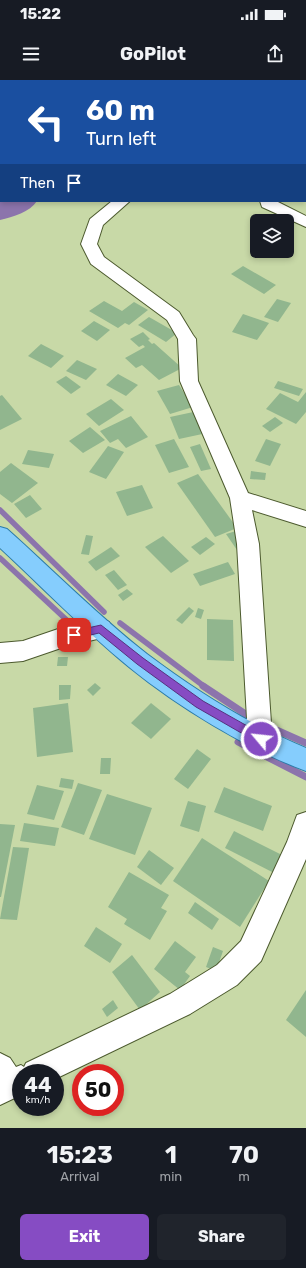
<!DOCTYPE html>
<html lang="en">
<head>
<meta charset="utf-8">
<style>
  :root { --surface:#171b24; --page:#20242c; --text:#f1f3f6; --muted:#9ea1a6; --accent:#864cc3 }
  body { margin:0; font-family:Rubik,sans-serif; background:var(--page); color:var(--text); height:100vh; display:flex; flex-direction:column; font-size:15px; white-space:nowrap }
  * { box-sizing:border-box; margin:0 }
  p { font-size:13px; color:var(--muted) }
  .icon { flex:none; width:22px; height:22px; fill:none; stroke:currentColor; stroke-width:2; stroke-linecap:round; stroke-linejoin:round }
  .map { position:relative; height:1048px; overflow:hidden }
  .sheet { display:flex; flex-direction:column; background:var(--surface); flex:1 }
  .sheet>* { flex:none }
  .guide { position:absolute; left:0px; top:0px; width:306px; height:122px; box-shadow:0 2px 6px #0003; background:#1a4fa0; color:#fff; overflow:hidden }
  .fabs { position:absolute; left:250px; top:134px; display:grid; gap:8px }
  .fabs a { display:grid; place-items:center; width:44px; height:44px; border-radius:6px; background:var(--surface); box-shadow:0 2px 6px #0003; font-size:20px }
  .speed { position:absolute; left:12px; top:984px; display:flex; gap:8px; font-size:20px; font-weight:700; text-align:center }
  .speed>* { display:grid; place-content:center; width:52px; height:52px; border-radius:50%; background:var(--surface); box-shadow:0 2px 6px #0003; line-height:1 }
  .speed small { font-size:10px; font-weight:400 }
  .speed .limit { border:6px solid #d22; background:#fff; color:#111 }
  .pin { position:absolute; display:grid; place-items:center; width:34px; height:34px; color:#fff; margin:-17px; border-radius:8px; box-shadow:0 2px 6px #0006 }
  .me { position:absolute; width:44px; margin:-22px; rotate:298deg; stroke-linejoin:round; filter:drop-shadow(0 0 3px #0008) }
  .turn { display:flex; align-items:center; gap:14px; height:84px; padding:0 20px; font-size:18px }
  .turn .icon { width:52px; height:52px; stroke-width:2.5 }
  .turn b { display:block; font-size:28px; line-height:34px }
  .then { display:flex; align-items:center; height:38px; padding:0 20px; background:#0003; gap:8px; font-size:15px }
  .eta { display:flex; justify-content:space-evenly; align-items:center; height:68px; text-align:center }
  .eta b { font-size:24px; font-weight:700; line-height:28px }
  .cta { display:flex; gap:8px; margin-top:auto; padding:8px 20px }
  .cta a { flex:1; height:46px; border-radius:6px; background:var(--accent); color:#fff; font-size:16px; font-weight:700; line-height:46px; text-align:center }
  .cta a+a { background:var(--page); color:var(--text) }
  .status { display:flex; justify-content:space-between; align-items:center; height:28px; padding:0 20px; background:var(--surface); direction:ltr }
  .status svg { height:11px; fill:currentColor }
  header { display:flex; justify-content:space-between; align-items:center; height:52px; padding:0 20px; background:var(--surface); font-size:18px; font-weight:700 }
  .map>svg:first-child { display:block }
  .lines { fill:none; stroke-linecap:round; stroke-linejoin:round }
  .stream-far1 { stroke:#8c74ac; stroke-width:5.5 }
  .stream { stroke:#8c74ac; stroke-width:7 }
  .river { fill:#8c74ac; fill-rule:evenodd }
  .building { fill:#91b68e }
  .minor-casing { stroke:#4c5a2e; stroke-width:2 }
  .major-casing { stroke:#2b7ba9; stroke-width:2 }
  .minor { fill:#fff; fill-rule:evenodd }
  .major { fill:#85cdfd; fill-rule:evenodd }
  .route { fill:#864cc3; stroke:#57317f }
</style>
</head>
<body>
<div class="status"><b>15:22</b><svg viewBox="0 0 49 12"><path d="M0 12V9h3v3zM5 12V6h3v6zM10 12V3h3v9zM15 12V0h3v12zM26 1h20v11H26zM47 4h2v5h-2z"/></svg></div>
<header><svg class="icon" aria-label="menu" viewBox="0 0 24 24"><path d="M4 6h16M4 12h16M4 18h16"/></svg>GoPilot<svg class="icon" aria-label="share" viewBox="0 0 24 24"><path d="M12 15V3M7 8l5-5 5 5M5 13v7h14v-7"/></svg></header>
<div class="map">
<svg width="306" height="1048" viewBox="0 0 306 1048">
  <rect width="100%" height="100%" fill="#c8d9a7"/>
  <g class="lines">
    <!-- stream-far1 -->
    <g class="stream-far1">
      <path d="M0,430L104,532"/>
      <path d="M0,478L72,545"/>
      <path d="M120,543L205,607"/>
    </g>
    <!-- stream -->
    <g class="stream">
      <path d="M203,606L253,639"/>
      <path d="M263,644L306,663"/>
      <path d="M238,662L306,697"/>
    </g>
    <!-- river -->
    <g class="river">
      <path d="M178,0H202L177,1Z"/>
      <path d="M2,121H37C30,132 13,137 0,140V122Z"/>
    </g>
  </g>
  <!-- building -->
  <g class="building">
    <path d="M243,186L276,205L264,214L231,194Z"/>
    <path d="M277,219L291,223L278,242L264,237Z"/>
    <path d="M104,221L122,231L134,222L148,230L129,245L125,243L118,248L89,231Z"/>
    <path d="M243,234L269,243L257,260L232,252Z"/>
    <path d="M149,237L177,253L166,262L138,245Z"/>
    <path d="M94,241L110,250L97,261L81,251Z"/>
    <path d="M143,252L150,259L148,260L152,264L154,263L182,288L159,300L142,285L136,288L125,278L145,267L143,265L139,267L130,259Z"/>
    <path d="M41,264L64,276L51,288L28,276Z"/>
    <path d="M77,280L97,289L86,300L66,291Z"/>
    <path d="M118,294L138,305L126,316L106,305Z"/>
    <path d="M66,296L81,307L71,314L56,302Z"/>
    <path d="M278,301L303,309L299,316L274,308Z"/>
    <path d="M179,305L193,327L170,334L157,311Z"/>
    <path d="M306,312V332L296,344L266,329L280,313L298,322Z"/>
    <path d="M2,315L22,339L0,350V316Z"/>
    <path d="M111,319L124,330L99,346L86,334Z"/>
    <path d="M198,331L207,353L179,359L170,337Z"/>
    <path d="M131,336L148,357L126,368L118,359L110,363L100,351Z"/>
    <path d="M275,337L283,343L270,352L262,346Z"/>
    <path d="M90,347L105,360L83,373L69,361Z"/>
    <path d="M174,359L189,387L169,393L155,365Z"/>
    <path d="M266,359L281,364L270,386L255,381Z"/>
    <path d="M200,364L211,389L201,391L190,367Z"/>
    <path d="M108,366L124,372L106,399L89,392Z"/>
    <path d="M28,370L54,374L49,388L22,384Z"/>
    <path d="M11,383L38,403L12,423L0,414V392Z"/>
    <path d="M251,391L266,393L265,400L250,399Z"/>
    <path d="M198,394L237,448L215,457L177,403Z"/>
    <path d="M142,405L153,428L127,436L116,412Z"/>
    <path d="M30,415L42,429L26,438L14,424Z"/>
    <path d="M236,451L246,466L237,470L226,454Z"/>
    <path d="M86,455L93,456L89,475L81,474Z"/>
    <path d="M163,456L189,481L171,493L145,467Z"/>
    <path d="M206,457L215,464L200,475L191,467Z"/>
    <path d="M111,467L120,476L96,491L88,482Z"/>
    <path d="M228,482L235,494L200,506L193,494Z"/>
    <path d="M114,490L127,505L118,510L105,495Z"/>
    <path d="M127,509L133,514L123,521L118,515Z"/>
    <path d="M189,527L194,531L182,544L176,540Z"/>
    <path d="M198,528L204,530L201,539L195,537Z"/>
    <path d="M207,539L233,540L234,581L207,580Z"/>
    <path d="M58,577H68L67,586H57Z"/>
    <path d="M95,603L101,608L93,616L87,610Z"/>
    <path d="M59,605H71L70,619L59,620Z"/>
    <path d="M68,623L73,672L37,677L33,628Z"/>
    <path d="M151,623L171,639L151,659L131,643Z"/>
    <path d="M197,669L211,679L188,709L174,699Z"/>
    <path d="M101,678H111L110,694H100Z"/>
    <path d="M61,698L74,700L72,709L59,707Z"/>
    <path d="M78,703L102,710L84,755L61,747Z"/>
    <path d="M37,705L64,711L54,740L27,734Z"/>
    <path d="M224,707L272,726L263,751L214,732Z"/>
    <path d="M107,714L152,728L135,775L89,759Z"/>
    <path d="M188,721L206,726L199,752L180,746Z"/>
    <path d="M24,743L59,748L55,766L20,761Z"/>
    <path d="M0,744L15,745L1,817H0Z"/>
    <path d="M234,751L282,775L274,793L225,768Z"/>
    <path d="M202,758L269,801L240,847L173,801Z"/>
    <path d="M13,767L29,768L17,840L0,839Z"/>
    <path d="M149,770L174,788L161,805L137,787Z"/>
    <path d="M129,792L169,815L161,828L167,831L150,860L124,844L127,839L108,827Z"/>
    <path d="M195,822L219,839L212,850L188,833Z"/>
    <path d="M96,847L122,864L110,883L84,866Z"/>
    <path d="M175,861L196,877L185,892L190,896L180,910L154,889Z"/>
    <path d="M213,867L223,871L216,891L206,887Z"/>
    <path d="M132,875L160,912L140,930L112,892Z"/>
    <path d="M306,910V957L286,940Z"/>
    <path d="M113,920L118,928L107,937L102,929Z"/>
  </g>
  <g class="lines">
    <!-- minor casing -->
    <g class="minor-casing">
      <g id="minor">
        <rect x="305" y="90" width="1" height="10"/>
        <path d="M112,121H130L103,145L97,164L104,177L179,232L193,255L196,259L198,301L248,413L306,431V447L252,430L259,464L271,643C266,653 260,660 249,664L241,661L237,653L241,645L247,639L237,464L230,418L180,301L178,259L167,240L91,184L81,164L90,139Z"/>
        <path d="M260,121H276L306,136V147L262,127Z"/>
        <path d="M101,539L109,542L112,549L109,556L61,568L23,581L0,583V563L23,561L61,548Z"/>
        <path d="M306,732V779L261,881L237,905L190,934L55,999V993H21V1015L0,1025V973L10,978L16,987L21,985L24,987L26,983L170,914L217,885L241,861L287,762L297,735Z"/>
      </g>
    </g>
    <!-- major casing -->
    <g class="major-casing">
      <path id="major" d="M0,447L7,449C54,491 98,536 147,574C196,611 250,645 306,668V691C247,669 178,627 129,587C84,550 43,508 0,468Z"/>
    </g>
    <!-- minor -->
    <use href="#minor" class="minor"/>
    <!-- major -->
    <use href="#major" class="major"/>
  </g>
  <!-- route -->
  <path class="route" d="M101,545L143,578L203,621L265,656L266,659L265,662L261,664L257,662L196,627L137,584L99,553L74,559L71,558L70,555L71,552L74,551Z"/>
</svg>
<div class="fabs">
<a><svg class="icon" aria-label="layers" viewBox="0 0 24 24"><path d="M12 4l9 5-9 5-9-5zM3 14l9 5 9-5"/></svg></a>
</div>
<div class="speed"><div>44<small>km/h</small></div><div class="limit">50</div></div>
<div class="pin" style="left:74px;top:555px;background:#d93025"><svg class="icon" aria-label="arrive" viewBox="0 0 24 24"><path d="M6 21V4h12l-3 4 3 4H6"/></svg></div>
<svg class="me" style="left:261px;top:659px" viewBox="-20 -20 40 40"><circle r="17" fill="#864cc3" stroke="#fff" stroke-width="3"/><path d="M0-11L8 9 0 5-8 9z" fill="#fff"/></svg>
<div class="guide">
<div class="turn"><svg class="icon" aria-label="left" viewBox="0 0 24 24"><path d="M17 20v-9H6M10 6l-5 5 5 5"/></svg><div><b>60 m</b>Turn left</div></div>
<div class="then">Then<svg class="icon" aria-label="arrive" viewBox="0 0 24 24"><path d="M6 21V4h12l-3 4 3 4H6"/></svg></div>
</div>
</div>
<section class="sheet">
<div class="eta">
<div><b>15:23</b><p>Arrival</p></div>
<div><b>1</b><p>min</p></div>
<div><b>70</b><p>m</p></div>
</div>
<div class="cta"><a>Exit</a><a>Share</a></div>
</section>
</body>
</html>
